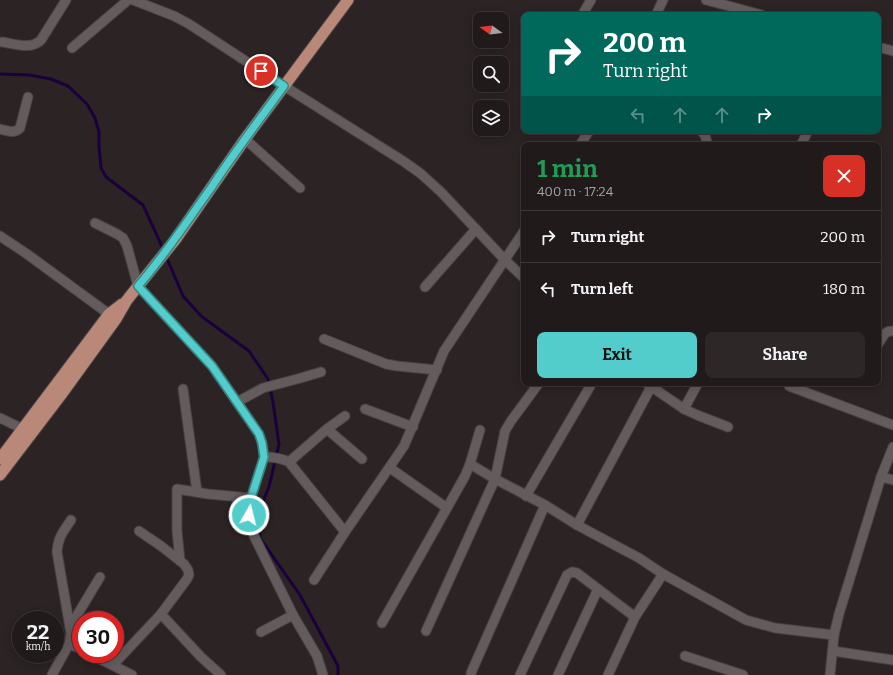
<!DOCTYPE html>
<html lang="en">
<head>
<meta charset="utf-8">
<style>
  :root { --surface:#201a1b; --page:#2d2728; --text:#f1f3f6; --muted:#a2a1a3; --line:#3d383a; --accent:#52cdcc }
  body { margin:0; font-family:Bitter,serif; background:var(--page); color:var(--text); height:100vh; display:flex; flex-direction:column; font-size:15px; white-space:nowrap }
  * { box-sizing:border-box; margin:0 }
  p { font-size:13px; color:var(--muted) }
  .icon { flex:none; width:22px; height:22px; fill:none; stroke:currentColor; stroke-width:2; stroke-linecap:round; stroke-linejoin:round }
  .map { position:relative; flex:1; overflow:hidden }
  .details { position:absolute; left:521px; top:142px; width:360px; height:244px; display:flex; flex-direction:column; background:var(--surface); border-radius:8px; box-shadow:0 2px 10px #0003,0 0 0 1px var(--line) }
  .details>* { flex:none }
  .guide { position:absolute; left:521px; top:12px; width:360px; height:122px; border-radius:8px; box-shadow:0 2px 10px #0003,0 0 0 1px var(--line); background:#00695c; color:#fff; overflow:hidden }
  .needle { width:26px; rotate:285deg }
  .buttons { position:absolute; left:473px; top:12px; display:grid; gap:8px }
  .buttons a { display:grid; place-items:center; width:36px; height:36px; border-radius:8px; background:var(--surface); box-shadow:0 2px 10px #0003,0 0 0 1px var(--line); font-size:20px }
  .speed { position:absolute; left:12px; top:611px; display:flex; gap:8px; font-size:20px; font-weight:700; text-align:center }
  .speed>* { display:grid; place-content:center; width:52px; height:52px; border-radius:50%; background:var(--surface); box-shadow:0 2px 10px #0003,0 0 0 1px var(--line); line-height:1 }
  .speed small { font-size:10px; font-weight:400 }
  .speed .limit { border:6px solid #d22; background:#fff; color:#111 }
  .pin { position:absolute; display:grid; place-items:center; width:34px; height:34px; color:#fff; margin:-17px; border:2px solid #fff; border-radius:50%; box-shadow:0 1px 4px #0007 }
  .me { position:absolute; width:44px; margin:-22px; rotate:8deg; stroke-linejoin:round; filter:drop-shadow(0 0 3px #0008) }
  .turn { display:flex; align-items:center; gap:14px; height:84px; padding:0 16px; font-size:18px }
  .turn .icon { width:52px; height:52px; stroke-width:2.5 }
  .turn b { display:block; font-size:28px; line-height:34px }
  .lanes { display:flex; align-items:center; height:38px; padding:0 16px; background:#0003; justify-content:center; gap:20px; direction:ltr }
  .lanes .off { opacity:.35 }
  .round { display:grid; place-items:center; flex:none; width:42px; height:42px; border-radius:8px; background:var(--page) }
  .overview { display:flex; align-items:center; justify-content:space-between; height:68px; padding:0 16px }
  h1 { font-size:24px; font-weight:700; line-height:30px; color:#1e9e55 }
  .cta { display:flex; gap:8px; margin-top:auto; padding:8px 16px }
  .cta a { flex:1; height:46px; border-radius:8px; background:var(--accent); color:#111; font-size:16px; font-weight:700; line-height:46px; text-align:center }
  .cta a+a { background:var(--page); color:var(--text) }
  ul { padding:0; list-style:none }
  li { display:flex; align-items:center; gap:12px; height:52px; padding:0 16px; border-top:1px solid var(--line) }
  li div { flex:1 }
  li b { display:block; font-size:15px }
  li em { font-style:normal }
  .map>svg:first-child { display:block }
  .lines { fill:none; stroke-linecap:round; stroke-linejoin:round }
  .stream { stroke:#1b003c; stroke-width:3 }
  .minor-casing { stroke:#484142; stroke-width:11 }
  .major-casing { stroke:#484142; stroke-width:13 }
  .minor { stroke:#645b5d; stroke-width:9 }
  .major { stroke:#b98879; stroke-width:11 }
  .route-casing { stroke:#358585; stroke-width:10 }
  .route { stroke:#52cdcc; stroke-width:7 }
</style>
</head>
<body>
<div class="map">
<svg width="893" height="675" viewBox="0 0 893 675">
  <rect width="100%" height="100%" fill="#2b2324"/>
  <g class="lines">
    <!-- stream -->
    <g class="stream">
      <path d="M0,74L29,75L51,79L68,86L87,104L95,118L99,132V147L101,168L106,177L143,205L164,251"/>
      <path d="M166,256L183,296L201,316L249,351L268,379L273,402L279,444L269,487L258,513L260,538L300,595L338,666V675"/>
    </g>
    <!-- minor casing -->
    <g class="minor-casing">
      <g id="minor">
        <path d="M133,0L174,16L189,24L284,86L403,161L420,173L441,192L505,260L524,278"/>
        <path d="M706,0L762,15"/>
        <path d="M582,15L591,0"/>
        <path d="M656,15L663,0"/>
        <path d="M2,42C15,44 31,50 41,40L66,0"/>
        <path d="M878,47L893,51"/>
        <path d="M72,48L128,0"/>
        <path d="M0,129C8,131 14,134 20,128L28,97"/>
        <path d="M701,131C706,135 707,139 707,145"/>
        <path d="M245,139L300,188"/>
        <path d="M580,145L589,131"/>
        <path d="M801,145L808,131"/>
        <path d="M95,223L117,234L123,238L127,246L138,286L212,366L259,434L262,443L264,457L251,498L249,515L254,536L293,615L317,656L323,675"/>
        <path d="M0,236L27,254L113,317"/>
        <path d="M425,287L476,229"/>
        <path d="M324,339L386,364L397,366L437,370"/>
        <path d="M878,344C883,338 884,330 893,331"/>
        <path d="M646,383L684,409L697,415L728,427"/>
        <path d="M788,383L789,386L893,425"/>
        <path d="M183,389L197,492"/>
        <path d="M237,402L263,388L297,379L321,372"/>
        <path d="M365,409L413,427"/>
        <path d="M684,409L698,383"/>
        <path d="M0,418L23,429"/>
        <path d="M327,429L362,459"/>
        <path d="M264,457C273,457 281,458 289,462L345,532"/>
        <path d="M289,462L327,429L345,416"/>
        <path d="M470,464L495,479L545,505L577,525L639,558L663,574L746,620L775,628L834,635"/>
        <path d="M390,468L447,508"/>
        <path d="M881,477L893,480"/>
        <path d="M526,496L592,383"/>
        <path d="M577,525L651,387"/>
        <path d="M180,561L177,531V489L208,494L251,498"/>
        <path d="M314,580L345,532L404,446L444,351L524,231"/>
        <path d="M161,614L201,657L221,675"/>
        <path d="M382,623L465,476L470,464L480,430"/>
        <path d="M70,627L100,577"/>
        <path d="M426,631L495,479L505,431L511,421L539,383"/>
        <path d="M261,632L293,615"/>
        <path d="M69,644L81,649"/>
        <path d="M833,651L893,660"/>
        <path d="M90,654L132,675"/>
        <path d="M685,656L743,675"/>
        <path d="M113,665L161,614L187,579L189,575L188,570L184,564L161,546L139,531"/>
        <path d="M471,673L545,505"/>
        <path d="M52,675L69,644L71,634L57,552C58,537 63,532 71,520"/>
        <path d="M520,675L567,575L572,572L577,573L635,617"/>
        <path d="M558,675L598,589"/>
        <path d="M608,675L635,617L663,574"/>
        <path d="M830,675L834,635L839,614L881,477L893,447"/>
      </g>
    </g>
    <!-- major casing -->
    <g class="major-casing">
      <g id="major">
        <path d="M0,459L109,314L122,304"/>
        <path d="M0,475L61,395L116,319L127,300L175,240L245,139L348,0"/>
      </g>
    </g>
    <!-- minor -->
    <use href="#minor" class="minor"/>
    <!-- major -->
    <use href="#major" class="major"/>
  </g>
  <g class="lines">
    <!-- route casing -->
    <g class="route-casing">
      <path id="route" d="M249,515L251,498L264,457L262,443L259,434L212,366L138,286C165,255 187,221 211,188C234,153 259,120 284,86L261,71"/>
    </g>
    <!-- route -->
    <use href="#route" class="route"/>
  </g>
</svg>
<div class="buttons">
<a><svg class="needle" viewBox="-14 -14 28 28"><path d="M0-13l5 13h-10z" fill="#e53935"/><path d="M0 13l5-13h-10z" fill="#a2a1a3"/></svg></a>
<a><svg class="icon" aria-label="search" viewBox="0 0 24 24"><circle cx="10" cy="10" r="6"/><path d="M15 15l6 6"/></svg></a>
<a><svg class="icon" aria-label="layers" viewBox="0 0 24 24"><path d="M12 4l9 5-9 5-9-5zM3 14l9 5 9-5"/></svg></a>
</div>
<div class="speed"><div>22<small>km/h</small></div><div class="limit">30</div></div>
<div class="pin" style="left:261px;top:71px;background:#d93025"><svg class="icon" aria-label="arrive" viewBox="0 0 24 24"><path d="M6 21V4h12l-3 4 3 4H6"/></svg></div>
<svg class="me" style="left:249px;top:515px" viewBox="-20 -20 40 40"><circle r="17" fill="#52cdcc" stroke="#fff" stroke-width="3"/><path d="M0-11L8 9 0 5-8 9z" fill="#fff"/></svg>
<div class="guide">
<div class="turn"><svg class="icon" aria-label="right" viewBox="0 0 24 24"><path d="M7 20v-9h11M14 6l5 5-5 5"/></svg><div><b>200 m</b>Turn right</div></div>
<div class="lanes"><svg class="icon off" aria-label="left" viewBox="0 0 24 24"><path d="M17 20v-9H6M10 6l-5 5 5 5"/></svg><svg class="icon off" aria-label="ahead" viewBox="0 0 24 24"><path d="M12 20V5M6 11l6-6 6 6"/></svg><svg class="icon off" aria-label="ahead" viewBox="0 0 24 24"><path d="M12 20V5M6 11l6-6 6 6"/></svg><svg class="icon" aria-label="right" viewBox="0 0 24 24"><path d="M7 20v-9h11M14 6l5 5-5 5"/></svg></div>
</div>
<section class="details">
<div class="overview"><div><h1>1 min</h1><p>400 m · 17:24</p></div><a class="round" style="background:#d93025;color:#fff"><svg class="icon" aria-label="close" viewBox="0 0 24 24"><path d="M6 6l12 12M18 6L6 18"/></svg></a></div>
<ul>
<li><svg class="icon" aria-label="right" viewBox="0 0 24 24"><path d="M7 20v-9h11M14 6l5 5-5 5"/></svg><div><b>Turn right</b></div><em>200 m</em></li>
<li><svg class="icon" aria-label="left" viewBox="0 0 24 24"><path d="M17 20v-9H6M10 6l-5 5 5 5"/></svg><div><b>Turn left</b></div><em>180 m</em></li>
</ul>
<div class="cta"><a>Exit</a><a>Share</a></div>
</section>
</div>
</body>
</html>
